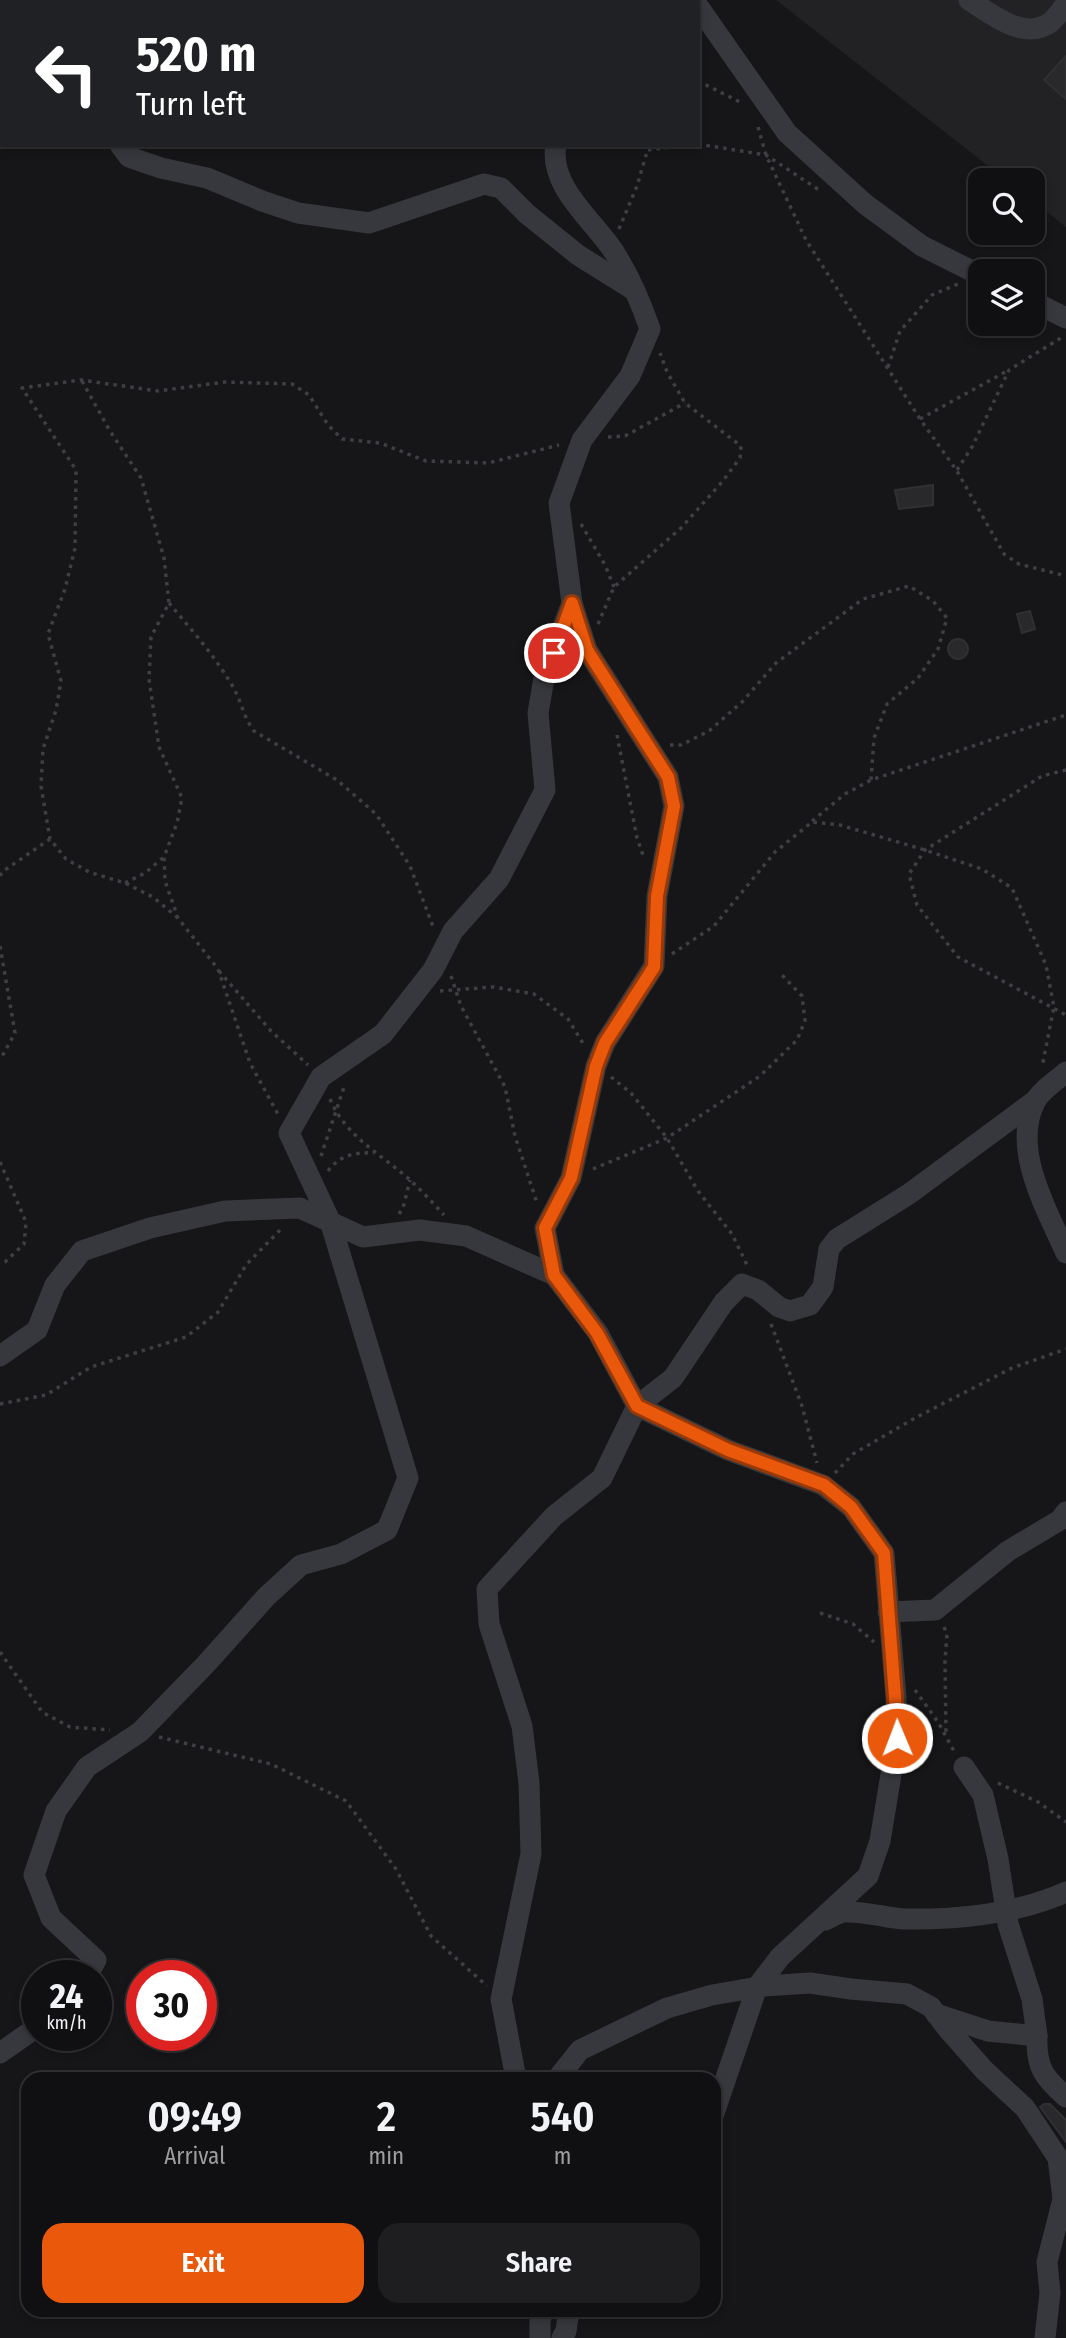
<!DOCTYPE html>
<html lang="en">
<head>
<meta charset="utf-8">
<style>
  :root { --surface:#101012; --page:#1e1e20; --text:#f1f3f6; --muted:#9c9d9f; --line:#303032; --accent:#ea580c }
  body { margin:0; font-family:"Fira Sans Condensed",sans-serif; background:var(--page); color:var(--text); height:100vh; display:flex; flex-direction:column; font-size:26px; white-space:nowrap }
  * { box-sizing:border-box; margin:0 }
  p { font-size:23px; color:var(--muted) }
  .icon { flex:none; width:38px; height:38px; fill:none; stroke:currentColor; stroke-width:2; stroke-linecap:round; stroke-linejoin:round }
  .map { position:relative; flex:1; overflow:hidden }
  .side { position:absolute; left:21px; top:2072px; width:700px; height:245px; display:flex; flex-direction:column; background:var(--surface); border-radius:21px; box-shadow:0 4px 10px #0003,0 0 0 2px var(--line) }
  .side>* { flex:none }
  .hud { position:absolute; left:0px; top:0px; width:700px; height:147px; box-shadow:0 4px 10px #0003,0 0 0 2px var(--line); background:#202124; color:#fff; overflow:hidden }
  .fabs { position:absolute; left:968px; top:168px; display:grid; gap:14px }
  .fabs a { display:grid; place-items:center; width:77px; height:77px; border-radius:14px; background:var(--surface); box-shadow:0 4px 10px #0003,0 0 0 2px var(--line); font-size:35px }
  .speed { position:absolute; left:21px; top:1960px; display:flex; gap:14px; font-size:35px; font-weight:700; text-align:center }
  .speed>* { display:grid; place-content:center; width:91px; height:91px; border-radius:50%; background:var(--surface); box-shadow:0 4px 10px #0003,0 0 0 2px var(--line); line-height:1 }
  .speed small { font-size:18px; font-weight:400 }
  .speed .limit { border:10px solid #d22; background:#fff; color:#111 }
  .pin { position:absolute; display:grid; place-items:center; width:60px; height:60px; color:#fff; margin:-30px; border:4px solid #fff; border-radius:50%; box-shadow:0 2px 7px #0007 }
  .me { position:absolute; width:77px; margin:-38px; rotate:359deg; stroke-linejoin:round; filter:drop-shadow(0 0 5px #0008) }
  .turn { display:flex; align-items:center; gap:24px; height:147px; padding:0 21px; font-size:32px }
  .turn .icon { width:91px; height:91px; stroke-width:2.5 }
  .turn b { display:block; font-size:49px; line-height:60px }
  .eta { display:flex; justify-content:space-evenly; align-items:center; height:119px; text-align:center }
  .eta b { font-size:42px; font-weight:600; line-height:49px }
  .primary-button { display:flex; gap:14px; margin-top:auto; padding:14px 21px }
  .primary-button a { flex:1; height:80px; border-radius:21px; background:var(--accent); color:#fff; font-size:28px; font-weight:600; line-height:80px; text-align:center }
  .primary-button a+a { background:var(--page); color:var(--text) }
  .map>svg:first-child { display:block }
  .built { fill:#222225 }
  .building { fill:#29292c; stroke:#303034; stroke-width:2 }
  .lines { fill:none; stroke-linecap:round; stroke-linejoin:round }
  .path { stroke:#3d3f44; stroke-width:3.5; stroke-dasharray:3.5 5; stroke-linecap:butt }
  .minor { stroke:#37383d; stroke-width:21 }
  .route-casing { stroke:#983908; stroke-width:18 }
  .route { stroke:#ea580c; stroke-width:12 }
</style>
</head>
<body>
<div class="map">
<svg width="1066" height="2338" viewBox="0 0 1066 2338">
  <rect width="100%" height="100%" fill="#161618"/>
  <!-- built -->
  <path class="built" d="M776,0H1066V227L1033,201L1032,180H1006Z"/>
  <!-- building -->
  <g class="building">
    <path d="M1066,56V99L1044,80Z"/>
    <path d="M933,485V505L899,509L895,490Z"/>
    <path d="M1030,611L1035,629L1022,633L1017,614Z"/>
    <circle cx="958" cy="649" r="10"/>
    <path d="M1044,2104H1050L1066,2120V2142L1040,2107Z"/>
  </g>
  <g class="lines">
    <!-- path -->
    <g class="path">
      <path d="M455,0L463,2"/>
      <path d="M654,0L655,2"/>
      <path d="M96,2L98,0"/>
      <path d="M698,81L742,103"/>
      <path d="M758,127L766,155L806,240L920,419L957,471L1004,554L1019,564L1066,576"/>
      <path d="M698,144L766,155L819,190"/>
      <path d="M648,150L685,145"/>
      <path d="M619,229L637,186L649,145"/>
      <path d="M888,367L900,331L932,295L958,284"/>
      <path d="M82,381L110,431L141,478L164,558L169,603L151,637L149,679L159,747L182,798L177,823L164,857L165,881L178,918L218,969L250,1063L279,1116"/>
      <path d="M920,419L1007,371"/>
      <path d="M608,437L625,436L685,403"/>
      <path d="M957,470L972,447L1009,370L1064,336"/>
      <path d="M581,524L605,565L614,587"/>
      <path d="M169,603C190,628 213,654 230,682C241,698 242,715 254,731L337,780L376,814L410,866L434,929"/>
      <path d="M598,624L614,587L681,528L722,482L740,458L741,446L685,403L667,372L660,353"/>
      <path d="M617,735L637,838L644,858"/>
      <path d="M670,745H681L709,731L742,702L776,663L863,599L909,586L933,601L947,618L938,649L918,678L887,704L874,738L871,780"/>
      <path d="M1066,770L1042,776L925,850L909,874L917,905L958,957L1066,1015"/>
      <path d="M812,821L845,794L871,780L1066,715"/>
      <path d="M0,876L2,872L50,839"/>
      <path d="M125,883L145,873L164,857"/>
      <path d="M178,918L153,897L125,883L89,872L66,859L50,839L41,786L43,749L56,710L61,681L48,634L65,589L75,548L76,470L22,388L81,380L158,391L225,382L292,384L309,395L328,425L342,439L380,443L426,461L488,463L559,445"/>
      <path d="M0,946L15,1033L0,1060"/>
      <path d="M672,954L714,926L775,852L812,822L840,825L925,850L982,869L1012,888L1046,965L1054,1007L1042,1067"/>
      <path d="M219,971L271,1031L308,1065"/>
      <path d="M451,976L461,1006L505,1087L515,1136L537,1203"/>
      <path d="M440,991L494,987L534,994L568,1019L584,1045"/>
      <path d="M611,1077L631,1093L667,1138L698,1191L732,1234L747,1265"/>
      <path d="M330,1099C346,1137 381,1154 410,1180C422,1191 433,1203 444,1215"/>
      <path d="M321,1156L345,1084"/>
      <path d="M0,1162L26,1222L24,1244L5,1262L0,1264"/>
      <path d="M593,1169L667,1138L760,1076L797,1040L805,1021L802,996L782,975"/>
      <path d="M328,1171C340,1155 355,1152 374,1153"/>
      <path d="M399,1214L403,1208L410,1180"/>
      <path d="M771,1324L802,1406L817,1463"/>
      <path d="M0,1404L46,1395L91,1367L186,1337L218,1312L246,1265L283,1227"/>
      <path d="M835,1473L853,1454L915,1418L1012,1368L1066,1349"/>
      <path d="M820,1613L853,1624L874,1642"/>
      <path d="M944,1627L947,1634L945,1660L946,1734"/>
      <path d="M0,1652L42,1712L70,1727L110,1730"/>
      <path d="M915,1690L938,1722L954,1751"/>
      <path d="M159,1737L271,1764L346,1801L396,1869L431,1936L487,1986"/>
      <path d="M998,1783L1038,1802L1066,1822"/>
    </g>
    <!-- minor -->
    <g class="minor">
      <path d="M40,0L41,2"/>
      <path d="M969,0C992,14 1024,42 1051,22C1057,17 1061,10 1066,4"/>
      <path d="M586,2V0"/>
      <path d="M698,6L787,133L865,204L922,246L980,275"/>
      <path d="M0,131L2,132"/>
      <path d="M120,145L129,157L161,168L207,178L262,201L298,213L369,223L484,184L501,188L527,214L578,255L634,290"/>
      <path d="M1032,301L1066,318"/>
      <path d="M1066,1072C1056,1081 1040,1091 1035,1102C1011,1149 1047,1210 1066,1253"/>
      <path d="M0,1356L37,1330L55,1285L82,1251L150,1228L225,1211L300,1208L363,1237L420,1230L466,1236L554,1275"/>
      <path d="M888,1612L935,1610L1008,1551L1060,1520L1066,1512"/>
      <path d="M825,1920C832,1917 839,1912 845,1912C865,1911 886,1918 905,1919C960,1920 1016,1914 1066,1892"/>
      <path d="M87,1976L96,1960L51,1918L34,1875L56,1811L87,1767L140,1732L206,1664L266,1597L301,1565L341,1554L387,1530L408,1478L330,1221L289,1133L321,1077L383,1034L433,970L453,931L499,879L545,790L538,713L544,678L572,603"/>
      <path d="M936,2014L988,2031L1037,2036L1032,1999L1008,1924L998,1859L983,1795L964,1767"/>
      <path d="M1037,2036C1036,2067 1043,2077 1066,2097"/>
      <path d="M0,2053L37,2027"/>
      <path d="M516,2079L501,1999L531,1854L529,1783L522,1726L489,1624L487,1589L554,1516L602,1478L637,1406L598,1333L554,1275L545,1228L571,1178L596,1066L605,1043L654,966L657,896L674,806L668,777L587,650L572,603L559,503L582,440L630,376L650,329C641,303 631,279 616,255C597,223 548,188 556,145"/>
      <path d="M557,2079L580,2050L667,2008L712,1995L764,1986L810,1983L851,1989L907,1994L931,2007L947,2028L984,2070L1025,2108L1058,2158L1063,2199L1047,2262L1050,2293L1045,2338"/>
      <path d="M714,2113L757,1987L780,1957L868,1876L880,1841L897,1738L896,1697L884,1553L851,1507L823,1485L728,1450L637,1406L673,1378L724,1302L742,1284L758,1290L779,1307L790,1311L810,1305L823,1287L829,1249L837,1239L909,1194L1036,1100"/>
      <path d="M540,2338V2321L543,2310"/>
      <path d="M562,2338L566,2331L569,2310"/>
    </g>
  </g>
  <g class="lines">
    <!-- route casing -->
    <g class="route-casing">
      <path id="route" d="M554,653L572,603L587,650L668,777L674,806L657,896L654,967L605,1043L596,1066L571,1178L545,1228L554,1275L597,1333L637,1406L728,1450L824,1485L851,1507L884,1553L895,1697L897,1738"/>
    </g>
    <!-- route -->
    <use href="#route" class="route"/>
  </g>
</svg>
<div class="fabs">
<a><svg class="icon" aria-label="search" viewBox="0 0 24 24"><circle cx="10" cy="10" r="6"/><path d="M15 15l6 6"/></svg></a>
<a><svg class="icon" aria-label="layers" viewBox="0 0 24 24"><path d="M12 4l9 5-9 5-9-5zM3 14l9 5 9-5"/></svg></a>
</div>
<div class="speed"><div>24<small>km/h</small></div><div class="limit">30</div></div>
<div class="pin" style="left:554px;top:653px;background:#d93025"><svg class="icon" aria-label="arrive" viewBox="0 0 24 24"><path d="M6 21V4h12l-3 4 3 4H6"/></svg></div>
<svg class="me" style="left:897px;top:1738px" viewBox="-20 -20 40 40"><circle r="17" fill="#ea580c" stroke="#fff" stroke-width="3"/><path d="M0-11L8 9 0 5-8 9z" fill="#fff"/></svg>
<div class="hud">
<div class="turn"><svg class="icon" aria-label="left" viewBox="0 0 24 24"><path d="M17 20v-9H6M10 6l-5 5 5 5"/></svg><div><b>520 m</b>Turn left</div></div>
</div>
<section class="side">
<div class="eta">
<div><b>09:49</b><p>Arrival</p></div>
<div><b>2</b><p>min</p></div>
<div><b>540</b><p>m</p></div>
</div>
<div class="primary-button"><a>Exit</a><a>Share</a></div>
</section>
</div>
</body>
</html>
